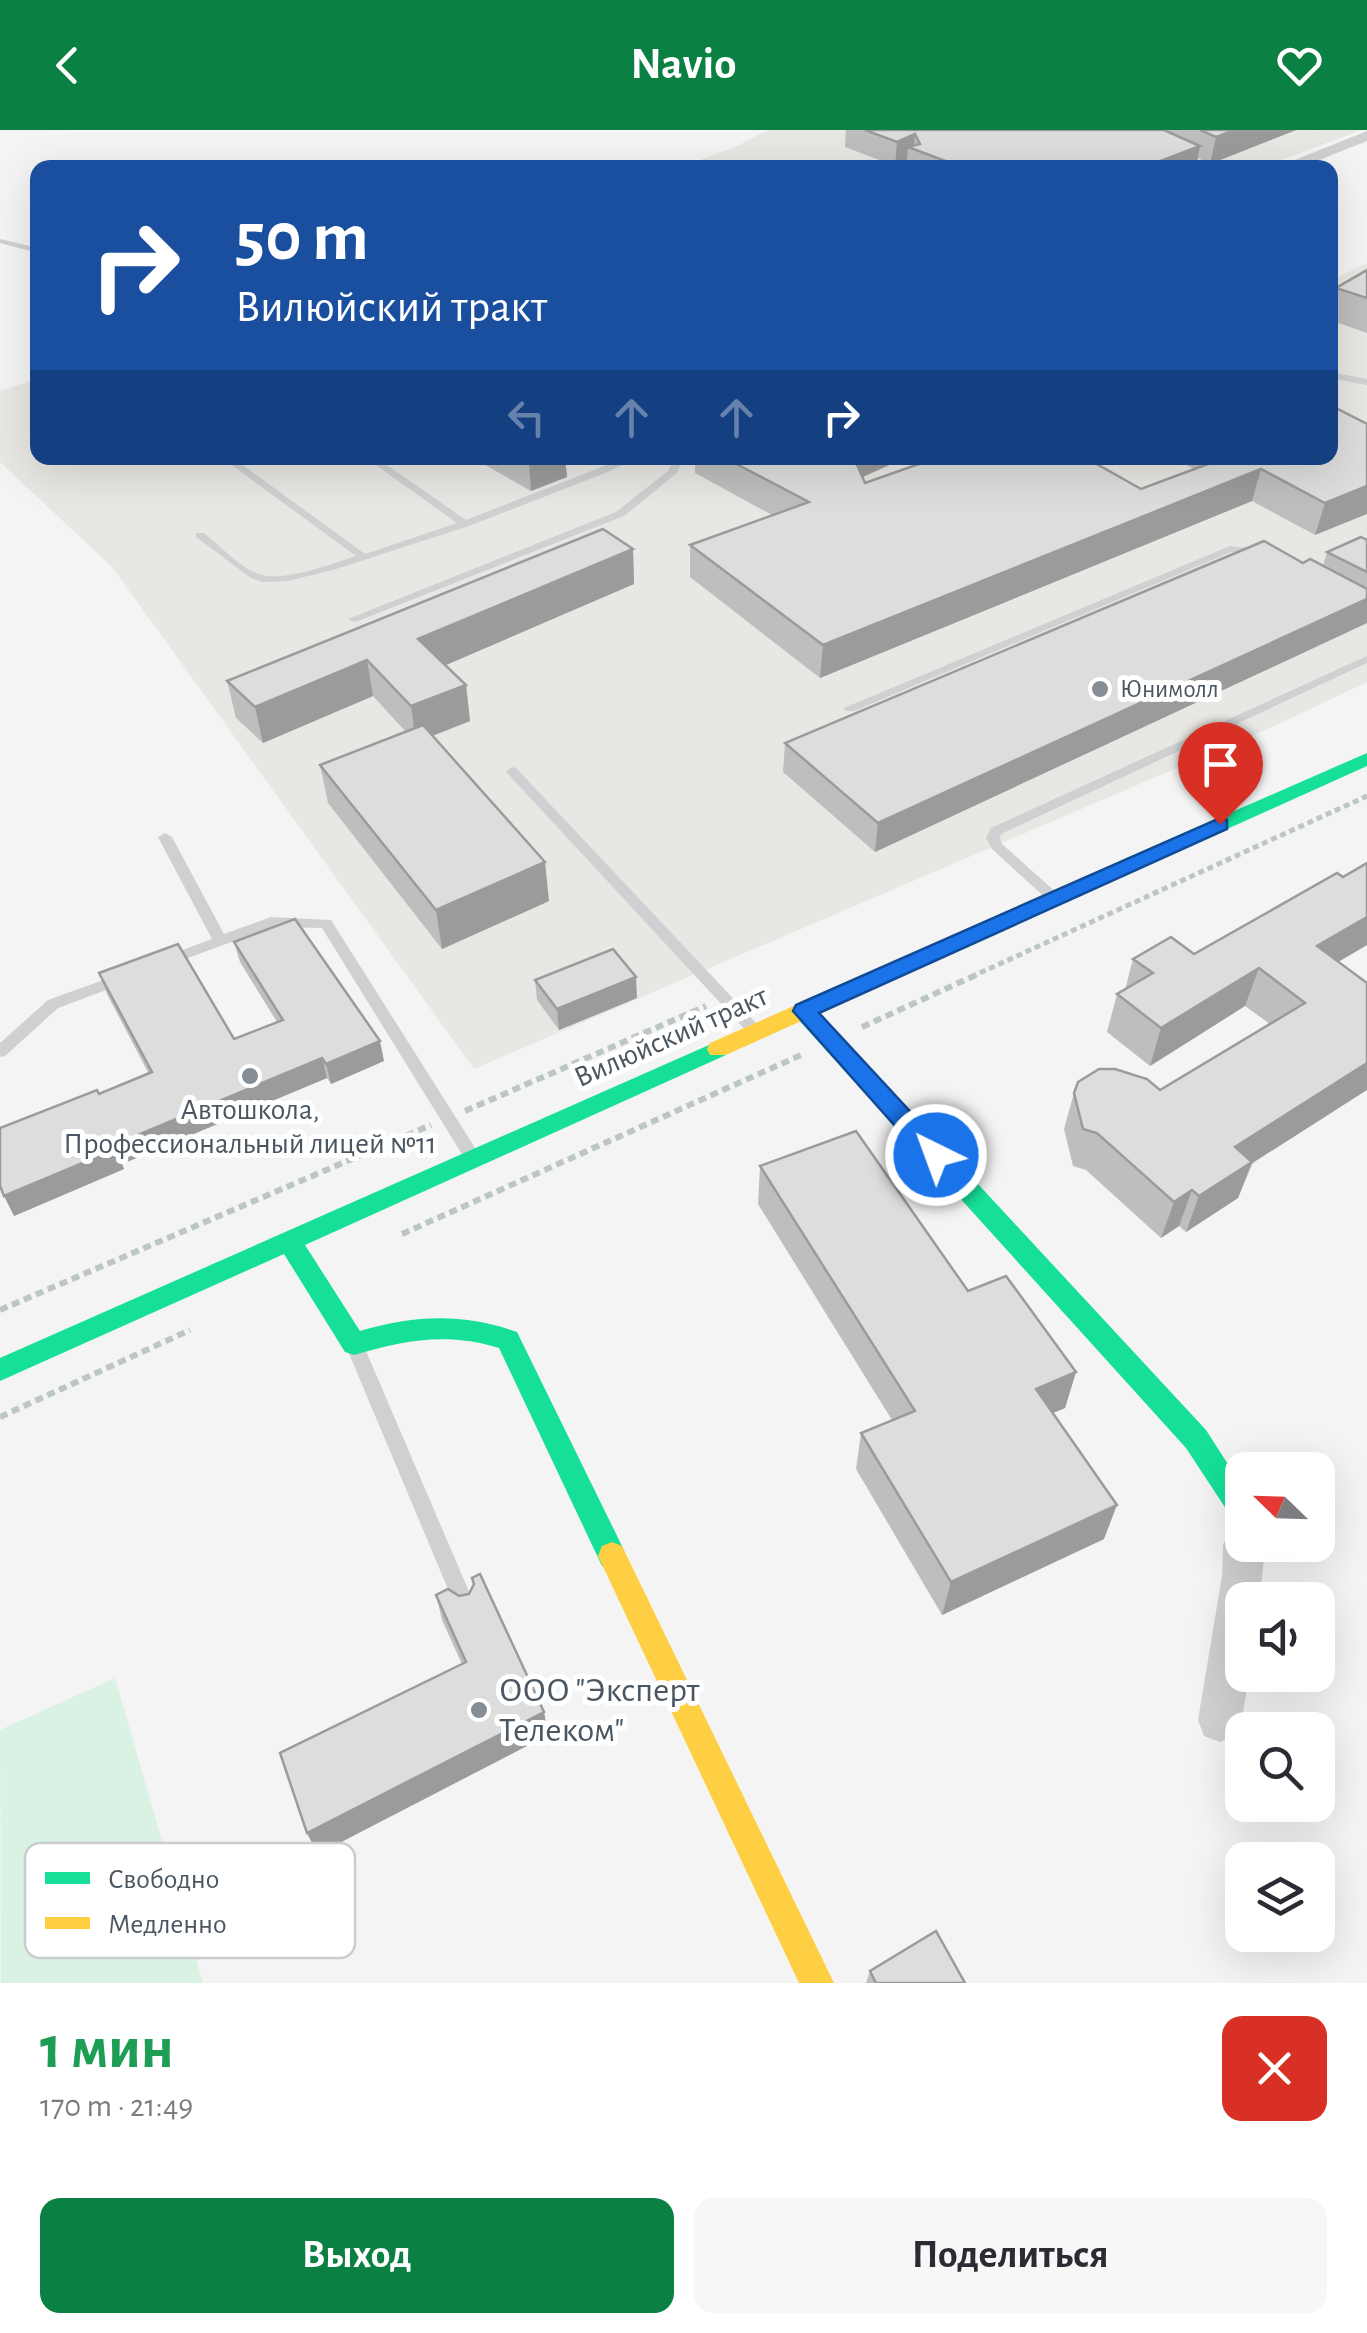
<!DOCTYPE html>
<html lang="ru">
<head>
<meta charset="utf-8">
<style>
  :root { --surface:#fff; --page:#f7f7f7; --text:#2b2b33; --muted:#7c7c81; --accent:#0b8043 }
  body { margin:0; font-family:"Alegreya Sans",sans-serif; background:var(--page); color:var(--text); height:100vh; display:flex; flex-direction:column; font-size:38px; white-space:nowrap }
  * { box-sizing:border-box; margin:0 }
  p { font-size:32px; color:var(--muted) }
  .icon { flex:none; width:55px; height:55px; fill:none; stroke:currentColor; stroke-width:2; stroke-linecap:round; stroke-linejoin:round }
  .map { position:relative; height:1853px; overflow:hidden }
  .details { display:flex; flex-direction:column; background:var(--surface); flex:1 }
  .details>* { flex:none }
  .top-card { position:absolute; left:30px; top:30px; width:1308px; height:305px; border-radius:20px; box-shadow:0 10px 40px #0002; background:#1a4fa0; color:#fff; overflow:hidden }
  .needle { width:65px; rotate:293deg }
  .controls { position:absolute; left:1225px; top:1322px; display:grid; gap:20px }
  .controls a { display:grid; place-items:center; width:110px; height:110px; border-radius:20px; background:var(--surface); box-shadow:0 10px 40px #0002; font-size:50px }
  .pin { position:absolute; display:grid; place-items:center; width:85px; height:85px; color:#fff; margin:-102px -42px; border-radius:50% 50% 50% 0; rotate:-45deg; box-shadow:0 0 10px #0007 }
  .pin .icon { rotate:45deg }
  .me { position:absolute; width:110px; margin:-55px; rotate:318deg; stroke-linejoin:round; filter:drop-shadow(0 0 8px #0008) }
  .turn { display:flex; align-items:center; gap:35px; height:210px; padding:0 40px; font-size:45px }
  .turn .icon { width:130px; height:130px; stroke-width:2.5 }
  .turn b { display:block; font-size:70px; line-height:85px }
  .lanes { display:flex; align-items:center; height:95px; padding:0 40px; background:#0003; justify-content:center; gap:50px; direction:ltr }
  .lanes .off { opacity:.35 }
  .round { display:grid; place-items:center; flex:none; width:105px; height:105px; border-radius:20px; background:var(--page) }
  .summary { display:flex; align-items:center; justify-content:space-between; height:170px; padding:0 40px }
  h1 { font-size:60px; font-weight:700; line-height:75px; color:#1e9e55 }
  .primary-button { display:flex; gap:20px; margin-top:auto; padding:20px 40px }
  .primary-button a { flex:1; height:115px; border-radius:20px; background:var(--accent); color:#fff; font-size:40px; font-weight:700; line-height:115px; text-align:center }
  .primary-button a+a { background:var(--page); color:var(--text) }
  header { display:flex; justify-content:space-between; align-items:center; height:130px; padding:0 40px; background:var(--accent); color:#fff; font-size:45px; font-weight:700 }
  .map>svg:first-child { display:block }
  .commercial { fill:#e8e7e3 }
  .green { fill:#d9f2e3 }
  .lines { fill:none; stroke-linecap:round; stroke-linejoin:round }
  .path-far1 { stroke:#bcc7c4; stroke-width:5; stroke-dasharray:6 4; stroke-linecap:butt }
  .path { stroke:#bcc7c4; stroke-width:6; stroke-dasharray:8 5; stroke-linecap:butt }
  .lane { fill:#ced0d2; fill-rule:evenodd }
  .street { fill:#ced0d2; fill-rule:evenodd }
  .fast { fill:#16e098; fill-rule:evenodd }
  .slow { fill:#ffcf43; fill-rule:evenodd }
  .wall { fill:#bebebf }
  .shaded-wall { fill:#9b9b9b }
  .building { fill:#ddddde; stroke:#9b9b9b; stroke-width:2.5 }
  .route { fill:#1a73e8; stroke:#114b97; stroke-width:2.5 }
  .poi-dot { fill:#868d94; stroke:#fff; stroke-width:4 }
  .labels { text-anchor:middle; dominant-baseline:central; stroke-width:10; stroke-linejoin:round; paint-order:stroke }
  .far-poi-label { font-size:25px; fill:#4a5661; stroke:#fff; text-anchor:start }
  .street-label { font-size:30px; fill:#4a5661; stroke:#fff }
  .poi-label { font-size:30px; fill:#4a5661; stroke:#fff }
  .near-poi-label { font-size:35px; fill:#4a5661; stroke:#fff; text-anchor:start }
  .key { fill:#fff; stroke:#c9ccd0; stroke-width:2.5 }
  .key-label { font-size:28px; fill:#4a5661 }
</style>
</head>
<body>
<header><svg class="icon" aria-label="back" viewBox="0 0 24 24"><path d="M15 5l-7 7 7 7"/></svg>Navio<svg class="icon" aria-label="heart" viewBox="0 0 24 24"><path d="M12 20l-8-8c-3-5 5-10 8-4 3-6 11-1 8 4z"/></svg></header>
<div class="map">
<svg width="1367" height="1853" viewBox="0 0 1367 1853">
  <rect width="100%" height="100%" fill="#f4f4f4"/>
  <!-- commercial -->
  <g class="commercial">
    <path d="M768,0H1362L1262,37L677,38L733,18Z"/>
    <path d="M1367,133V552L1268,599L474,939L112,437L0,332V261L37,249L38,328H1330V151Z"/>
  </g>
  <!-- green -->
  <path class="green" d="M115,1548L203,1853H1L0,1600Z"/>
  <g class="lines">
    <!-- path-far1 -->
    <path class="path-far1" d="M971,847L1367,666"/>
    <!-- path -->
    <g class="path">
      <path d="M862,897L976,845"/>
      <path d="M465,981L706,876"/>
      <path d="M402,1104L801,925"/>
      <path d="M0,1180L431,995"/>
      <path d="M0,1287L190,1200"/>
    </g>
    <!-- lane -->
    <g class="lane">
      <path d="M1179,24L1211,36V38H1200L1176,28Z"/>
      <path d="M0,109L38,118V123L0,113Z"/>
      <path d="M1330,242L1367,249V255L1330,248Z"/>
      <path d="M222,328H233L365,424L457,393L366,328H377L466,390L625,328H637L608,342L469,396L333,440L287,451L263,452L251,448L196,407V403H204C221,416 240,439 262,445C286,451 332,434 356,426Z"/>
      <path d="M674,328H684L677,343L624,386L358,491L354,492L348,489L616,382L669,340Z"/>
      <path d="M1230,416L1248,418L1268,428L1263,431L1242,423L1231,422L854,581H846L844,578Z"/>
      <path d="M1367,526V533L1001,704L1000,708L1002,714L1059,765L1061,768L1059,771H1049L992,719L986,708L991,698Z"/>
      <path d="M512,637L516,638L761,898L763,902L761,906H751L508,644L506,641Z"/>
      <path d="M165,703L172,707L224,804L271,787L331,790L477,1021L479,1025L477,1029H465L322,798L272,797L174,833H164L162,830L164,827L212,809L158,707Z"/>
      <path d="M120,844L127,849L125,853L58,878L5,926L0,927V913L48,870Z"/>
      <path d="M354,1207L360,1209L363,1214L476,1478L473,1485L466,1487L459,1485L456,1478L345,1214L348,1209Z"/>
    </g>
    <!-- street -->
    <g class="street">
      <path d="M1367,1V11L1299,38H1275Z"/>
      <path d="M1242,1396V1415H1265L1260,1470H1242V1545H1249L1242,1590L1236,1606L1220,1612L1204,1606L1198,1590L1222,1446L1223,1415L1229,1401Z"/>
    </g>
    <!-- fast -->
    <g class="fast">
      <path d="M1367,623V636L1134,741H1120L1117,736L1120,731Z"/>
      <path d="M804,873L812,875L1206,1300L1242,1356V1392L1232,1388L1186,1318L796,887L793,881L796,875Z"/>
      <path d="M718,911L726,913L729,919L726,925L305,1115L360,1201C416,1185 462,1183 517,1202L622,1416L626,1426L622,1436L612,1440L602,1436L499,1218C448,1202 404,1210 354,1225L345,1222L284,1124L0,1251V1228Z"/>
    </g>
    <!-- slow -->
    <g class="slow">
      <path d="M1127,729L1137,736L1134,741L726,925H710L707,919L710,913Z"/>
      <path d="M612,1412L622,1416L834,1853H799L598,1426L602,1416Z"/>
    </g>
  </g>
  <!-- wall -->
  <g class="wall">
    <path d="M846,0H1164L1168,2L1169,0H1296L1210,34L1198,28L1196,38H906L907,30L895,36L845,17Z"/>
    <path d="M1367,140V203L1330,190V178L1336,158Z"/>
    <path d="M1367,294L1315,405L1252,371L820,548L690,447V415L772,385L695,343V328H905L863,347L865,353L1141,359L1194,339L1174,328H1330Z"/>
    <path d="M473,328H565L567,347L531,361Z"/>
    <path d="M1367,410V493L875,722L783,642L785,613L1303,433L1323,436L1327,422Z"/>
    <path d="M633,419L634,454L445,535L466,555L470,591L433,606L549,771L442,819L328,673L320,635L406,602L373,566L263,613L236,588L227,551Z"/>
    <path d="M1367,733V815L1338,832L1238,1068L1186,1102L1179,1096L1161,1108L1086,1040L1073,1036L1064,999L1074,963L1160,960L1270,894L1245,876L1150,936L1107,902L1117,864L1125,860L1133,829L1194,824Z"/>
    <path d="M234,812L384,931L331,954L327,948L122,1034L124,1039L14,1086L99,964L149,944L107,864L99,843L234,909L277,892L240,832Z"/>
    <path d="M535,850L637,868L559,900L537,870Z"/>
    <path d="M760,1036L968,1161L1076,1242L1065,1278L1053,1283L1104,1409L942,1485L856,1339L861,1303L892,1290L758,1074Z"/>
    <path d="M436,1465L544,1582L548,1605L318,1724L307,1703L462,1534L442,1490Z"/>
    <path d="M870,1841L965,1853H866Z"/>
  </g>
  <!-- shaded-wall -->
  <g class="shaded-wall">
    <path d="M1235,0H1296L1210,34L1216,7Z"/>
    <path d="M915,4L914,19L908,17L907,30L895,36L897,12Z"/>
    <path d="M1200,16L1196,38H1150V35Z"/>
    <path d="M544,328H565L567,347L531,361L529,333Z"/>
    <path d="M851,328H905L849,353Z"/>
    <path d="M1261,339L1252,371L820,548L823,515Z"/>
    <path d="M1367,356V384L1315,405L1325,373Z"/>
    <path d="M633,419L634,454L423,545L418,509Z"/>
    <path d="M1367,469V493L875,722L878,693Z"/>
    <path d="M367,530L373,566L263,613L255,577Z"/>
    <path d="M466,555L470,591L416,612L411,576Z"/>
    <path d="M545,732L549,771L442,819L436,780Z"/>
    <path d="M1367,787V815L1302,853L1317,816Z"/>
    <path d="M1259,838L1245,876L1150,936L1161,898Z"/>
    <path d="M636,847L637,868L559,900L557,879Z"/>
    <path d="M380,911L384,931L331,954L326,934Z"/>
    <path d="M322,928L327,948L122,1034L124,1039L14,1086L4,1066L114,1015Z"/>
    <path d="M1367,933V960L1251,1034L1238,1068L1186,1102L1199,1066L1235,1017Z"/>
    <path d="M1192,1060L1179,1096L1161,1108L1174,1072Z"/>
    <path d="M1076,1242L1065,1278L1026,1294L1036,1259Z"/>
    <path d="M1117,1375L1104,1409L942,1485L951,1452Z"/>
    <path d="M544,1582L548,1605L318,1724L307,1703Z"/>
  </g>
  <!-- building -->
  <g class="building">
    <path d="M865,0H1164L1200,16L1150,35L1158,38H964L908,17L920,14L915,4L897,12Z"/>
    <path d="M1200,0H1235L1216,7Z"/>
    <path d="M1367,140V168L1336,158Z"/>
    <path d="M1330,275L1367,294V356L1325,373L1261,339L823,515L690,415L809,372L725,328H854L865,353L936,328H1086L1141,359L1224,328H1330Z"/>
    <path d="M518,328H544L529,333Z"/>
    <path d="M603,399L633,419L418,509L466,555L411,576L367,530L255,577L227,551Z"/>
    <path d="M1361,407L1367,410V442L1327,422Z"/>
    <path d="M1264,411L1303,433L1310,429L1367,459V469L878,693L785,613Z"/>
    <path d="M423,595L545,732L436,780L320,635Z"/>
    <path d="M1367,733V787L1317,816L1367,853V933L1235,1017L1252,1032L1199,1066L1192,1060L1174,1072L1097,1003L1083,999L1074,963L1078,952L1099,939H1115L1147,949L1160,960L1305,873L1259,838L1161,898L1117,864L1153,843L1133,829L1171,807L1194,824L1337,743L1343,747Z"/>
    <path d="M295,789L380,911L326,934L322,928L114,1015L116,1019L4,1066L0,1056V998L97,960L99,964L152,942L99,843L178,814L234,909L283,890L234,812Z"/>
    <path d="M613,819L636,847L557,879L535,850Z"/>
    <path d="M856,1001L968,1161L1006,1146L1076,1242L1036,1259L1117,1375L951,1452L861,1303L915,1281L760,1036Z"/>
    <path d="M480,1444L544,1582L307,1703L280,1623L466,1532L436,1465L448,1459L459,1466L469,1464L474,1454L472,1448Z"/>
    <path d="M936,1801L965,1853H876L870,1841Z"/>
  </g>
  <!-- route -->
  <path class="route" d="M1220,688L1227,690V699L819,883L944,1018L948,1025L944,1032H927L793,881L796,875Z"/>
  <!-- markers -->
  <g class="poi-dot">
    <circle cx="1100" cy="559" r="10"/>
    <circle cx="250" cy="946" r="10"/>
    <circle cx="479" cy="1580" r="10"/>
  </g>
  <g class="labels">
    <!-- far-poi labels -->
    <g class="far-poi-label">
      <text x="1120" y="559">Юнимолл</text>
    </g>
    <!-- street labels -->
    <g class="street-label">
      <text transform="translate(671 907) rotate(-24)">Вилюйский тракт</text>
    </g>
    <!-- poi labels -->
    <g class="poi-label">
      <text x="250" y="980">Автошкола,<tspan x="250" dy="34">Профессиональный лицей №11</tspan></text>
    </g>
    <!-- near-poi labels -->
    <g class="near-poi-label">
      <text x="499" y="1560">ООО "Эксперт<tspan x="499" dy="40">Телеком"</tspan></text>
    </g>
  </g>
  <!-- legend -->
  <rect x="25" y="1713" width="330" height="115" rx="15" class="key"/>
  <rect x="45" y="1742" width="45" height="12" fill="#16e098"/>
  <rect x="45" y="1787" width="45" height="12" fill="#ffcf43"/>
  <g class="key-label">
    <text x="108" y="1758">Свободно</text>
    <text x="108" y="1803">Медленно</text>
  </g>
</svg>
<div class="controls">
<a><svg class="needle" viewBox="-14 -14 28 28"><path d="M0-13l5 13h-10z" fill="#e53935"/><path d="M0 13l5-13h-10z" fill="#7c7c81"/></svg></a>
<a><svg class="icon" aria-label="sound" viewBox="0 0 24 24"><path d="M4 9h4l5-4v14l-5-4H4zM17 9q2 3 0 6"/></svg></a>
<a><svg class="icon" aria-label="search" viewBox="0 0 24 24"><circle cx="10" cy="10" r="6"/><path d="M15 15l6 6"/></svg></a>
<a><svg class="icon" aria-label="layers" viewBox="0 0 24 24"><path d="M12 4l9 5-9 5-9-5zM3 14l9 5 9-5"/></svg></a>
</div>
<div class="pin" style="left:1220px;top:694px;background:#d93025"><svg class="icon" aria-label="arrive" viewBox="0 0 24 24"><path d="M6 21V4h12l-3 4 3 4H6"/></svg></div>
<svg class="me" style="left:936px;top:1025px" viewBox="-20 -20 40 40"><circle r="17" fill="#1a73e8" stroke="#fff" stroke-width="3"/><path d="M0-11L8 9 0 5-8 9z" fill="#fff"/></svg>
<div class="top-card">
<div class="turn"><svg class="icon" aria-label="right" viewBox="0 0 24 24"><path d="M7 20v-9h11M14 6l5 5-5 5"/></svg><div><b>50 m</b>Вилюйский тракт</div></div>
<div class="lanes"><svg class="icon off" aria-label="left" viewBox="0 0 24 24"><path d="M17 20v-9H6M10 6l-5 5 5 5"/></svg><svg class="icon off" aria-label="ahead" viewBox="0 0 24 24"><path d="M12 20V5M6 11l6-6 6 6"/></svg><svg class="icon off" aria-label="ahead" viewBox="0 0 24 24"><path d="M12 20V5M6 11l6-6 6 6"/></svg><svg class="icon" aria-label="right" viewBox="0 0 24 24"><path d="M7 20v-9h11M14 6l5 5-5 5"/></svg></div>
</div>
</div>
<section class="details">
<div class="summary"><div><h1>1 мин</h1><p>170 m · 21:49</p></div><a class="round" style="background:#d93025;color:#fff"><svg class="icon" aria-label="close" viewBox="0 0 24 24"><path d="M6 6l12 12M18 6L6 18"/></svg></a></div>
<div class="primary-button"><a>Выход</a><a>Поделиться</a></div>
</section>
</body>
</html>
